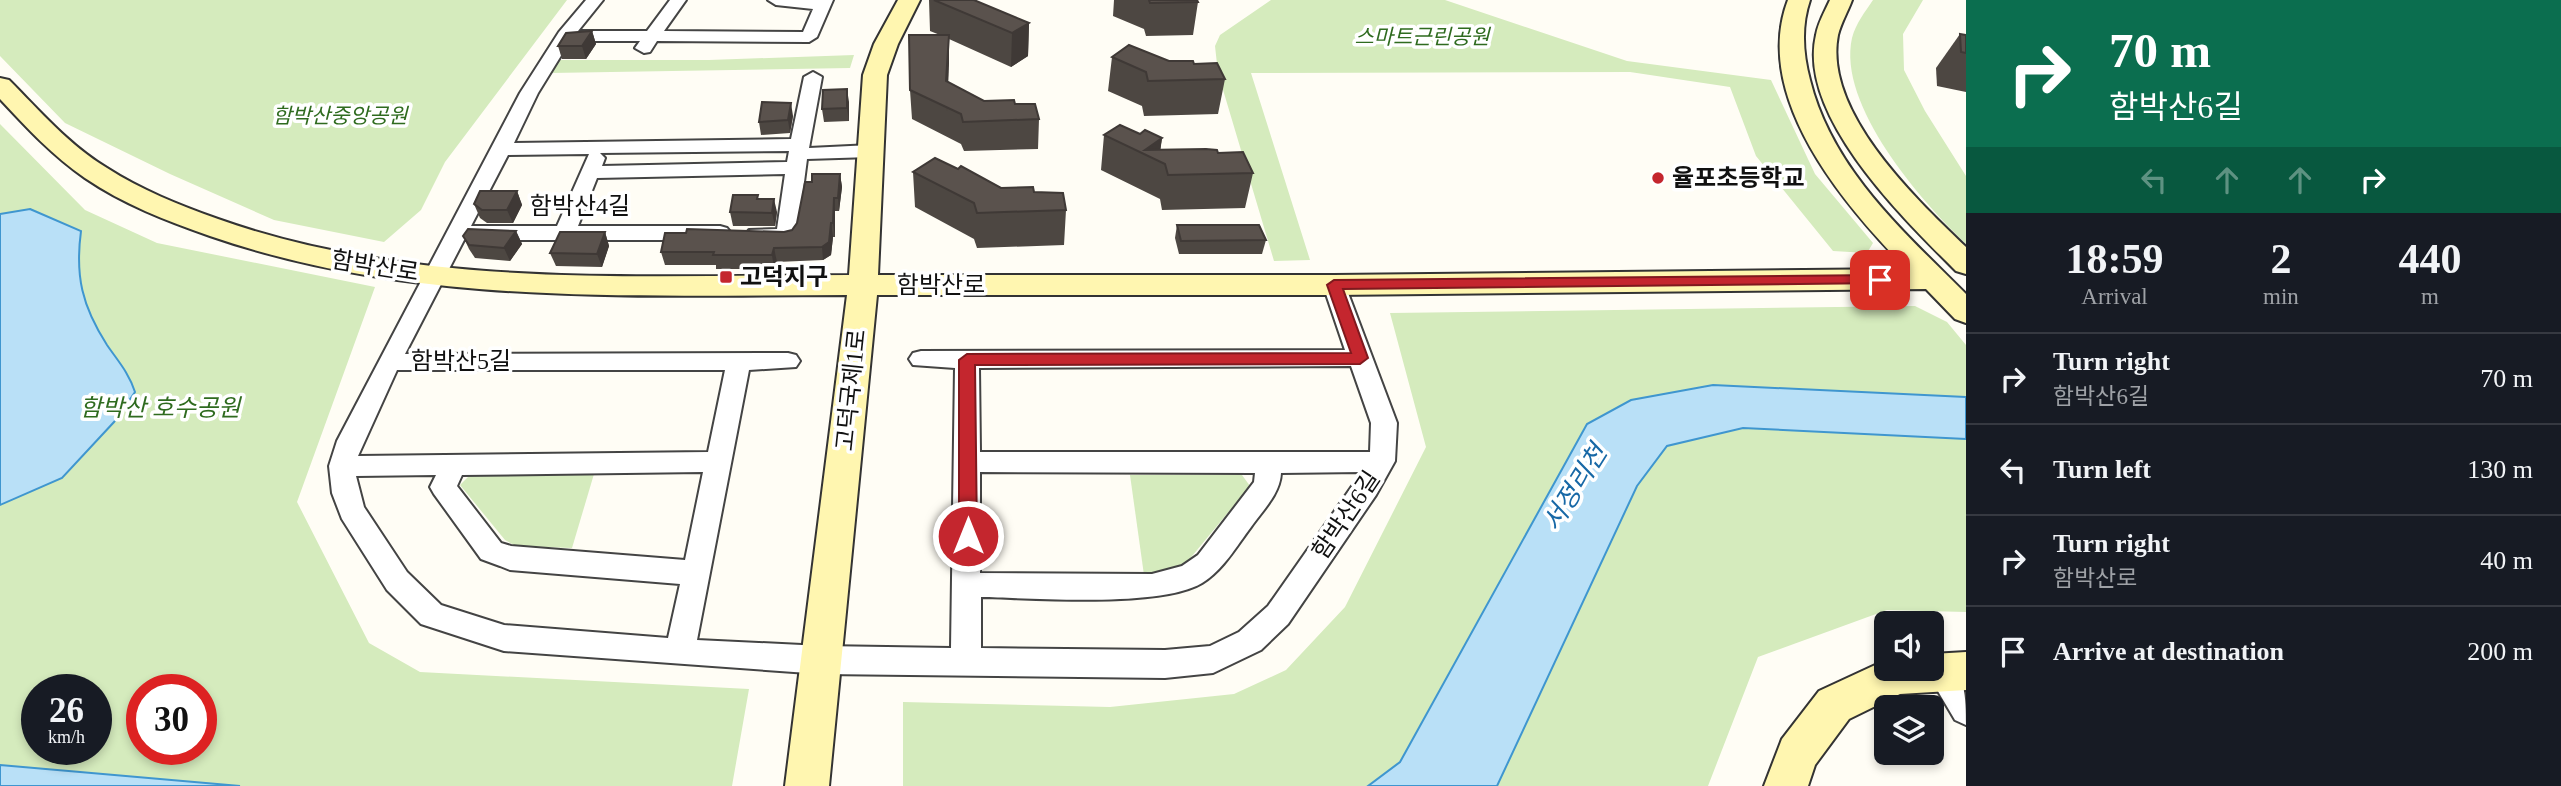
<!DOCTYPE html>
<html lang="en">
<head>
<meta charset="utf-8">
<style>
  :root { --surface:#171b24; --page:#20242c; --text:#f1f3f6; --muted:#9ea1a6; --line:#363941 }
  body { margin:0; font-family:"Times New Roman","Noto Sans KR",serif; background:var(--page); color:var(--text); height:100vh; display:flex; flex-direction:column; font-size:26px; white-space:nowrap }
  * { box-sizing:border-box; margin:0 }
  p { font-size:23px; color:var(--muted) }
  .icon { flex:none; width:38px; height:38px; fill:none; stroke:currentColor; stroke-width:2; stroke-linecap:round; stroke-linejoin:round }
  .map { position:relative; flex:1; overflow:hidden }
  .sheet { display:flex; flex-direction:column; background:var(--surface); width:595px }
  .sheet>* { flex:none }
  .top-card { background:#0b6e4f; color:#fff; overflow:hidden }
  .tools { position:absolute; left:1874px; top:611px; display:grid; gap:14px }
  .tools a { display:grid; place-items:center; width:70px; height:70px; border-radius:10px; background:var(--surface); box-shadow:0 4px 10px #0003; font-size:35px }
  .speed { position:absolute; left:21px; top:674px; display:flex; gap:14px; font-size:35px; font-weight:700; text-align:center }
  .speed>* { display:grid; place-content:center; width:91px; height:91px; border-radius:50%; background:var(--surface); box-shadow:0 4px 10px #0003; line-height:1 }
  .speed small { font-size:18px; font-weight:400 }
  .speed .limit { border:10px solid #d22; background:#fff; color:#111 }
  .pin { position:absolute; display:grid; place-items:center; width:60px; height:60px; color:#fff; margin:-30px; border-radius:14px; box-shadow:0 4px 10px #0006 }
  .me { position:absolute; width:77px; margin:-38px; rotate:0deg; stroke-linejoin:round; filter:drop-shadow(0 0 5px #0008) }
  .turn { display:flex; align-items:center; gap:24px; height:147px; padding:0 28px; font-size:32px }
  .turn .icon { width:91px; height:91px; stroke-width:2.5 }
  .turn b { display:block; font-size:49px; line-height:60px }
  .lanes { display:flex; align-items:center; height:66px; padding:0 28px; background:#0003; justify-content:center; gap:35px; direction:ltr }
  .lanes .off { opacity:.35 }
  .eta { display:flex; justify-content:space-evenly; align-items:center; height:119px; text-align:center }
  .eta b { font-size:42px; font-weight:700; line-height:49px }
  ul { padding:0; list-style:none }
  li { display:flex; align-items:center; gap:21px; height:91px; padding:0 28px; border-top:2px solid var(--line) }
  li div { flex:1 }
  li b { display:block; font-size:26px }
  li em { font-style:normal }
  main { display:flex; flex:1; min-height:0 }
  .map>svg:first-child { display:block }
  .green { fill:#d5ebbd; fill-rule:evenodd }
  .water { fill:#b9e0f7; stroke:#3f96cf; stroke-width:2 }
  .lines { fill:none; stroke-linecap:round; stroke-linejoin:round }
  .street-casing { stroke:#444; stroke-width:4 }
  .secondary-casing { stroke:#333; stroke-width:4 }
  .street { fill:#fff; fill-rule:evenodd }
  .secondary { fill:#fff6b0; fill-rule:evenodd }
  .wall { fill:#4d4742 }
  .shaded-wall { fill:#3f3936 }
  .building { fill:#5a524d; stroke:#3f3936; stroke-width:2 }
  .route { fill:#c4262e; stroke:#7f191e; stroke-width:2 }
  .poi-dot { fill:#c4262e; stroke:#fff; stroke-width:2.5 }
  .labels { text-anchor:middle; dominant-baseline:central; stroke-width:7; stroke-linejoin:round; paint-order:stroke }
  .far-park-label { font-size:21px; font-style:italic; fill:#2f6b1f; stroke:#fff }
  .poi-label { font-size:24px; font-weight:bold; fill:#111; stroke:#fff; text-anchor:start }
  .street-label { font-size:24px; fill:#111; stroke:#fff }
  .park-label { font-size:24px; font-style:italic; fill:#2f6b1f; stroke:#fff }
  .water-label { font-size:26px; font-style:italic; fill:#1768a6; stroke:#fff }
</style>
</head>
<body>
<main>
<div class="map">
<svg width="1966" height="786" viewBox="0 0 1966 786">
  <rect width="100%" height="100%" fill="#fffdf5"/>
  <!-- green -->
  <g class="green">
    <path d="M0,0H567L445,162L421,210L384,242L274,220L170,174L65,123L0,56Z"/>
    <path d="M1271,0H1445L1627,61L1771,80L1815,174L1873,243L1867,253L1833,251L1756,156L1730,87L1630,72L1251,73L1310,260L1274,261L1218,73L1215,46L1220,35Z"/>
    <path d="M1873,0H1923L1903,34L1904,70L1925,111L1966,176V244C1921,201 1837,105 1852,38C1856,23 1865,12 1873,0Z"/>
    <path d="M854,55L850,68L550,73L559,60H709Z"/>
    <path d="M0,124L85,210L157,243L375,287L297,502L369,643L420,672L749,689L732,786H0ZM37,690H96V749H37ZM142,690H201V749H142Z"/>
    <path d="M1915,306L1947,322L1966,345V612L1887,610L1758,657L1708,786H903V702L1110,707L1234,694L1286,670L1345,607L1426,447L1390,313Z"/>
    <path d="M594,474L572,548L516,546L505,540L460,485L470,475Z"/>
    <path d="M1130,475H1242L1250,486L1183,567L1166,573L1144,575Z"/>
  </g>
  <!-- water -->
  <g class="water">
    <path d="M30,209L81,231C75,276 82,306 107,345C118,361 129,373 135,392L114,422L62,478L0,505V214Z"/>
    <path d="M1713,385L1966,397V439L1743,428L1667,446L1637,486L1497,786H1368L1400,762L1587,424L1631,400Z"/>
    <path d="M0,765L240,786H0Z"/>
  </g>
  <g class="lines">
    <!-- street casing -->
    <g class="street-casing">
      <g id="street">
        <path d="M586,0H603L578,31H647L670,0H686L664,31L803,32L813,9L776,5L768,0H833L817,37L809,42L657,41L650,52L644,53L635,48L640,41H570L538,93L514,143L791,139L804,77L813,72L822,77L809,148L871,145L881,151L871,157L807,159L797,236L793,241C780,244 762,243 749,240L745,235L749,230L777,229L785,174L597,178L578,226H720L727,228L731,233L727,238L720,240H464L405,354L788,353L796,355L800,361L796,367L749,370L697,640L822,646L951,648L955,368L913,365L909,359L913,353L921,351L1345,350L1323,285L1326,280L1334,278L1342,280L1345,285L1397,423L1395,461L1376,495L1288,624L1261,650L1213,673L1165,678L822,674L504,651L421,624L387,590L342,519L332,493L329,466L337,441L520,93L559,32ZM789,151L787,162L602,166L605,158L600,153ZM589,154L557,226H471L508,155ZM1351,366L1371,423L1370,452H980L979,368ZM397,370H725L708,452L358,456ZM703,472L685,560L511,546L501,543L457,486L462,475ZM980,472L1255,473L1254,482L1198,555L1182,566L1152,574L980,573ZM1362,472L1268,606L1239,632L1210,646L1165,650L981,648V597C1032,598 1161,608 1202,583C1223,570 1236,547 1251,527C1263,510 1280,494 1281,473ZM436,475L430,487L434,494L481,559L500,566L510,570L680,584L668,638L504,625L441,605L407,572L364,507L356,476Z"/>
        <path d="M1941,657C1966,668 1966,699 1966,725L1955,720L1926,671L1932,668V661Z"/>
      </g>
    </g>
    <!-- secondary casing -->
    <g class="secondary-casing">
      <g id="secondary">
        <path d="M898,0H920L898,44L887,75L878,275H1334L1907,269C1845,206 1751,97 1788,0H1810C1801,26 1803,54 1810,80C1832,169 1903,231 1966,294V323L1955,319L1926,289L1334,295H877L829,786H785L847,295C634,295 414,307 210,236C167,221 123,204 85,178C53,156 27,128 0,99V78L9,80C40,111 69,145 107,168C141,190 179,205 218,219C418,290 640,275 849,275L863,75L874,44Z"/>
        <path d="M1830,0H1852C1848,11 1841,23 1838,35C1823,112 1916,199 1966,247V274L1956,271C1904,219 1797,116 1816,35C1818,23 1825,11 1830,0Z"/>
        <path d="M1966,652V690L1900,694L1849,719L1815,765L1808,786H1764L1782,739L1819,691L1886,660V668H1932V654Z"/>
      </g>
    </g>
    <!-- street -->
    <use href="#street" class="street"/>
    <!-- secondary -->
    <use href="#secondary" class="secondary"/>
  </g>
  <!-- wall -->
  <g class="wall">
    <path d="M929,0H974L1029,23L1028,56L1011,67L949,39L948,83L984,101L1015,104L1039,119L1038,149L964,151L961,144L912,119L910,90L940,35L930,31Z"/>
    <path d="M1114,0H1197L1198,2L1193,35L1146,36L1144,29L1113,16Z"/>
    <path d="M592,31L596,44L586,59H562L558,46Z"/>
    <path d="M1960,34L1966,35V92L1937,86L1936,68Z"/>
    <path d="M1112,57L1194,64L1225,79L1218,114L1144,116L1142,106L1108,91Z"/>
    <path d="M849,102V121L824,122L822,109Z"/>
    <path d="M793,116L790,133L761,135L759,122Z"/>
    <path d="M1140,134L1162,138L1160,150L1218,153L1253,173L1245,208L1162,210L1160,199L1101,170L1104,135Z"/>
    <path d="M958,169L1001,188L1034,192L1066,210L1064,245L977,248L974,239L915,207L913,172Z"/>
    <path d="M840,174L842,187L839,211H835V237H833L831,255L823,260L777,262L774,269H716V265H665L661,252L792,230Z"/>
    <path d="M517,191L522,205L513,223H487L480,218L474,204Z"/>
    <path d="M759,199L777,212L775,226H733L730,212Z"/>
    <path d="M1177,225L1266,240L1262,254H1179L1175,238Z"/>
    <path d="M516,231L522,244L510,261L475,258L469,249L463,236Z"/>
    <path d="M605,232L609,246L602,267L556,266L550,253Z"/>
  </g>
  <!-- shaded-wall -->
  <g class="shaded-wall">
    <path d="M1029,23L1028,56L1011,67L1012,33Z"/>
    <path d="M592,31L596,44L586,59L582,46Z"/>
    <path d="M949,35V64L947,111L946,81Z"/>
    <path d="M847,89L849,102V121L847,108Z"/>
    <path d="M791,103L793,116L790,133L788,120Z"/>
    <path d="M1162,138L1159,161L1145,150Z"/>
    <path d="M840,174L842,187L839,211L838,198Z"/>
    <path d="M517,191L522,205L513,223L507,210Z"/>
    <path d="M834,198L835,211V237L833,223Z"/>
    <path d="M774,199L777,212L775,226L772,213Z"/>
    <path d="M831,223L833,237L831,255L823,260L822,247Z"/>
    <path d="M516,231L522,244L510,261L504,248Z"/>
    <path d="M605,232L609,246L602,267L597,254Z"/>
    <path d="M774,248L777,262L774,269L772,255Z"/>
  </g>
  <!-- building -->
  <g class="building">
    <path d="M934,0H974L1029,23L1012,33Z"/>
    <path d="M1149,0H1197L1198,2L1150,3Z"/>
    <path d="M592,31L582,46H558L566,33Z"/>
    <path d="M1960,34L1966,35V53L1961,52Z"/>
    <path d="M909,35H949L946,81L984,101L1014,100L1015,104H1035L1039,119L963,122L961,114L910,90Z"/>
    <path d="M1129,45L1169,61H1193L1194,64L1217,63L1225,79L1148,81L1146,72L1112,57Z"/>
    <path d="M847,89V108L822,109L823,90Z"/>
    <path d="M762,102L791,103L788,120L759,122Z"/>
    <path d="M1120,125L1140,134L1145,130L1162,138L1145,150L1206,149L1217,150L1218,153L1243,152L1253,173L1168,175L1165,164L1104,135Z"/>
    <path d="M935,158L958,169L961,166L1001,188L1033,187L1034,192L1063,193L1066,210L977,213L974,203L913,172Z"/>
    <path d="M812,174H840L838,198H834L833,223H831L829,242L822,247L774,248L772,255H713L714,252H661L665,233H686L687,229L784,232L792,230L797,223L805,182H812Z"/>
    <path d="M480,191H517L507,210H482L474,204Z"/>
    <path d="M733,195H758L757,199H774L772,213L730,212Z"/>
    <path d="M1177,225H1259L1266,240L1181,241Z"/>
    <path d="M468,229L516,231L504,248L469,245L463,236Z"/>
    <path d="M560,232H605L597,254L550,253Z"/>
  </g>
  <!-- route -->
  <path class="route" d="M1880,275L1887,280L1885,283L1343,289L1368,358L1360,364L975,365L977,536L975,541L968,543L962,541L959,536V360L967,354L1351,353L1327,285L1334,280Z"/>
  <!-- markers -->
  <g class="poi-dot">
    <circle cx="1658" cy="178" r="7"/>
    <rect x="719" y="270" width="14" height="14" rx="3.5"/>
  </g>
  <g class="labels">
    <!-- far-park labels -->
    <g class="far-park-label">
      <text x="1422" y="37">스마트근린공원</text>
      <text x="340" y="116">함박산중앙공원</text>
    </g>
    <!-- poi labels -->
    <g class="poi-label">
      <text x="1672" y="178">율포초등학교</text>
      <text x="740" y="277">고덕지구</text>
    </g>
    <!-- street labels -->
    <g class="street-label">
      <text x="580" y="206">함박산4길</text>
      <text transform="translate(375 266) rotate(9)">함박산로</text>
      <text x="941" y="285">함박산로</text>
      <text x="461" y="361">함박산5길</text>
      <text transform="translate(851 390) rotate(-84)">고덕국제1로</text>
      <text transform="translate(1346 515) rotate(-56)">함박산6길</text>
    </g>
    <!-- park labels -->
    <g class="park-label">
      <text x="160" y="408">함박산 호수공원</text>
    </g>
    <!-- water labels -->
    <g class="water-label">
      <text transform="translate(1575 488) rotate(-58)">서정리천</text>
    </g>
  </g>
</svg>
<div class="tools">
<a><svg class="icon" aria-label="sound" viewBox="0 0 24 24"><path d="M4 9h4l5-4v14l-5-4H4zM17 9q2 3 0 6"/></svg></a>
<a><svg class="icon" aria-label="layers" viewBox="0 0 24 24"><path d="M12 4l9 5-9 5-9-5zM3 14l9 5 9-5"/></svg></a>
</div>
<div class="speed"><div>26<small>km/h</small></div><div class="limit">30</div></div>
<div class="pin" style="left:1880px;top:280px;background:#d93025"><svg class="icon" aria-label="arrive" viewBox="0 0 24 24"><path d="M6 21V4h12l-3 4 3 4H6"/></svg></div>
<svg class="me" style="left:968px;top:536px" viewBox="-20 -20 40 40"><circle r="17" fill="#c4262e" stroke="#fff" stroke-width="3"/><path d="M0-11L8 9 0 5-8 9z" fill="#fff"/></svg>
</div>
<section class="sheet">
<div class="top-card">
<div class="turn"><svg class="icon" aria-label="right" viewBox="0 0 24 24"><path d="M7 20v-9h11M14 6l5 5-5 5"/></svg><div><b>70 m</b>함박산6길</div></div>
<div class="lanes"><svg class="icon off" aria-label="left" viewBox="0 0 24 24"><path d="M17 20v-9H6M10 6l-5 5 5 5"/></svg><svg class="icon off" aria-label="ahead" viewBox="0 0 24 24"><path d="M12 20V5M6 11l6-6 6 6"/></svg><svg class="icon off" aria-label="ahead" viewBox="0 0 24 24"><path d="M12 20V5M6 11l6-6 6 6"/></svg><svg class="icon" aria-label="right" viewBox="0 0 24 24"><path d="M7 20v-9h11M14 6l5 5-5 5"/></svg></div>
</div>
<div class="eta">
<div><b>18:59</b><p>Arrival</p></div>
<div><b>2</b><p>min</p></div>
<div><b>440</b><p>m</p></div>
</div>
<ul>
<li><svg class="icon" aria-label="right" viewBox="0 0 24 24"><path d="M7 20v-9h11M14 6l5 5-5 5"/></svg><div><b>Turn right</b><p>함박산6길</p></div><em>70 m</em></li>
<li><svg class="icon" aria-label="left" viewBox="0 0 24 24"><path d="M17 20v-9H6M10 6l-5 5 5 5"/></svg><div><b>Turn left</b></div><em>130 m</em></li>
<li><svg class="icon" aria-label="right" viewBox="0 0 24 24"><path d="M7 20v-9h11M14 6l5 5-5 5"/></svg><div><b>Turn right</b><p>함박산로</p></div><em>40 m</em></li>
<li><svg class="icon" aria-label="arrive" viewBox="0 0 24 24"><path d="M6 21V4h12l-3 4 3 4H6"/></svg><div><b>Arrive at destination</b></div><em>200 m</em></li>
</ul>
</section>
</main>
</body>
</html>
